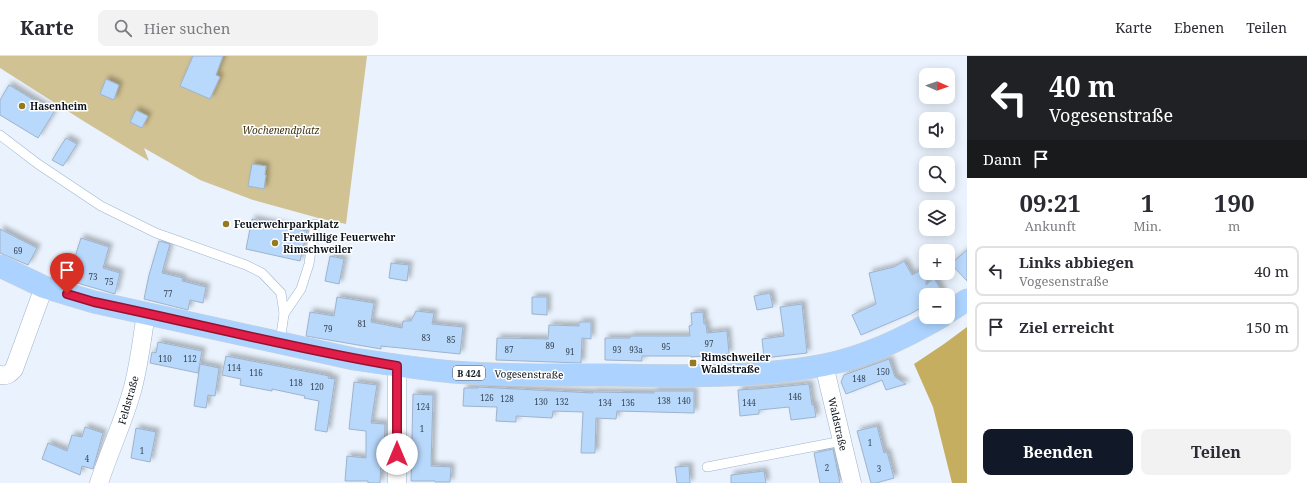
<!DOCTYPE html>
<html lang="de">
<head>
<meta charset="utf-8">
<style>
  :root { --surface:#fff; --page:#f2f2f3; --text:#2b2b33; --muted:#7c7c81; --line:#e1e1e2; --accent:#111827 }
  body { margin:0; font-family:"Noto Serif",serif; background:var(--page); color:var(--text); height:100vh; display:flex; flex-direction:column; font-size:15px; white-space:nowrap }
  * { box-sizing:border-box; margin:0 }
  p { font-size:13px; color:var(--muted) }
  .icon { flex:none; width:22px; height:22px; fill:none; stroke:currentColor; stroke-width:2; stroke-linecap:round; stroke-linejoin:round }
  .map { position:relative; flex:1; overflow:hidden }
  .sheet { display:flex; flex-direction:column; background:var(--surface); width:340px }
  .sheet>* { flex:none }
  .banner { background:#202124; color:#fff; overflow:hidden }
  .needle { width:26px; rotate:92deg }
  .buttons { position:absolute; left:919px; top:12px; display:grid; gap:8px }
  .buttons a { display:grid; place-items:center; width:36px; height:36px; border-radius:8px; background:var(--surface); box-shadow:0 2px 10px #0003; font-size:20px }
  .pin { position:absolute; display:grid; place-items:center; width:34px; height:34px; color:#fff; margin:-41px -17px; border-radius:50% 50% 50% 0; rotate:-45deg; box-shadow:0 0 4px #0007 }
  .pin .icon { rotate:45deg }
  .me { position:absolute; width:44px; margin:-22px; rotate:0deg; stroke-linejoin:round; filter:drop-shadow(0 0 3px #0008) }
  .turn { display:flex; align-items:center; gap:14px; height:84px; padding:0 16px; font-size:18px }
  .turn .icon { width:52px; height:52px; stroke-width:2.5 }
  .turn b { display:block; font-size:28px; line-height:34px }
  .then { display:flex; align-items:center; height:38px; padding:0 16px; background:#0003; gap:8px; font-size:15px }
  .eta { display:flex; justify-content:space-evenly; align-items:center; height:68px; text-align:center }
  .eta b { font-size:24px; font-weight:700; line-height:28px }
  .primary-button { display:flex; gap:8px; margin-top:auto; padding:8px 16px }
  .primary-button a { flex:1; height:46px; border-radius:8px; background:var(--accent); color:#fff; font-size:16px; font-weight:700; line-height:46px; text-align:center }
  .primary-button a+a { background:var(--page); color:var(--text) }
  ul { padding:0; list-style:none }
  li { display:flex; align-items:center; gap:12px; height:50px; margin:0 8px 6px; padding:0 8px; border:2px solid var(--line); border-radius:8px }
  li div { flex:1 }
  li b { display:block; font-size:15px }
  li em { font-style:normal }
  header { display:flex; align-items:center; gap:24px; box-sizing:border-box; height:56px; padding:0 20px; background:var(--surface); border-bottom:1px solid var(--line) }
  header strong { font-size:19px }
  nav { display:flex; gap:22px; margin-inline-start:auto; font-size:14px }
  .search { width:280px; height:36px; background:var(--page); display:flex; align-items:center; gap:10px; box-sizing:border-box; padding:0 14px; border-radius:8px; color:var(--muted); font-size:15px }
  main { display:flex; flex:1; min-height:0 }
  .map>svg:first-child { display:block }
  .green { fill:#d1c293 }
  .forest { fill:#c6ae61 }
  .building { fill:#b8d8fc; stroke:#9eb3cc; filter:url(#shadow) }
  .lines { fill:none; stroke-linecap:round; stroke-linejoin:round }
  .service-casing { stroke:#9fb5ce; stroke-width:10 }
  .minor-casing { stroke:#9fb5ce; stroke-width:19 }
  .primary-casing { stroke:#ced0d1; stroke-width:23 }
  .service { stroke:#fff; stroke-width:9 }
  .minor { stroke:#fff; stroke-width:18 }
  .primary { stroke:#acd3ff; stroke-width:22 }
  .route-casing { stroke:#92132f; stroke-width:10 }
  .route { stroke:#e11d48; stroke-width:7 }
  .poi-dot { fill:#947b22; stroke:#fff; stroke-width:1.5 }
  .labels { text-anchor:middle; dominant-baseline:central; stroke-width:3; stroke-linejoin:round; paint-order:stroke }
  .number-label { font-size:8px; fill:#364453 }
  .shield { fill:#fff; stroke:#54595f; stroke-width:1 }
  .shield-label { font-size:9px; font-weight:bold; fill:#0b121b }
  .poi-label { font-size:10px; font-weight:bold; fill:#0b121b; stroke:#fff; text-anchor:start }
  .park-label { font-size:10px; font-style:italic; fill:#403614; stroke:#fff }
  .street-label { font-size:10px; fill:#0b121b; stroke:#fff }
</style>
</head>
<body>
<header>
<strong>Karte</strong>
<div class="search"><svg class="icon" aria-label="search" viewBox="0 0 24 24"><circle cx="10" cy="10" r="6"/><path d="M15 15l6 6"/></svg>Hier suchen</div>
<nav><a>Karte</a><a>Ebenen</a><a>Teilen</a></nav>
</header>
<main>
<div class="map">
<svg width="967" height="427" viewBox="0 0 967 427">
  <defs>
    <filter id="shadow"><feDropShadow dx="3.5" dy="-3.5" stdDeviation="2" flood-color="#0004"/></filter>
  </defs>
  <rect width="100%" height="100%" fill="#e9f2fd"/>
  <!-- green -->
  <path class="green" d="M0,0H367L346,168L322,163L253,144L200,124L144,92L149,105L85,66L0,12Z"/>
  <!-- forest -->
  <path class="forest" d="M967,271V427H952L933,351L914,308L944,288Z"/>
  <!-- building -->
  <g class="building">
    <path d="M193,0H223L216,19L220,21L210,43L180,30Z"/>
    <path d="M106,23L119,29L114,44L100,38Z"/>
    <path d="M9,29L54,56L38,82L0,59V44Z"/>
    <path d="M136,54L148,60L142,72L130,66Z"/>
    <path d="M66,82L77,88L63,110L52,104Z"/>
    <path d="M252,108L266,110L265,119H266L264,133L248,130Z"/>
    <path d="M252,163L307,175L300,205L246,193Z"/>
    <path d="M0,173L37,192L28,209L0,197Z"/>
    <path d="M81,182L109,191L103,212L120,217L115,238L60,222L66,202L74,204Z"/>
    <path d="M159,185L170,188L162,217L183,222L182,225L206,231L203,247L190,244L188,254L144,243L149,219Z"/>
    <path d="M967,194V225L951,208Z"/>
    <path d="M330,200L344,203L339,228L325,225Z"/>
    <path d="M904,205L912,219L926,211V229L934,222L944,239H926V249L910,258L861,279L852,259L876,248L869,217L894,211Z"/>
    <path d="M391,207L409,209L407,225L389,222Z"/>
    <path d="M770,237L773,251L757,254L754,240Z"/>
    <path d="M337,241L374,247L371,266L402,272L403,265H411L416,255L434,257L432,268L463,271L460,298L381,290V293L306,280L310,256L334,260Z"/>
    <path d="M532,241H547V259L532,258Z"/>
    <path d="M802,248L807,297L764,302L762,283L784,280L780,251Z"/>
    <path d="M703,256L704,268H706L707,277L727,275L729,298L691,301V300H642V305L605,304V282H630V280H690L689,270L692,269L691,257Z"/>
    <path d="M579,266H591V283L582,282L581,307L496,304L497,282L548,283L549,269L579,270Z"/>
    <path d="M158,286L202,295L198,317L150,307L152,296L156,297Z"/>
    <path d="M226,300L329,320L328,322L335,323L327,376L315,374L319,345L304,342L305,340L272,333V335L240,329L241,323L222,319Z"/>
    <path d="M889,303L895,321L906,328L886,334L882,324L846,338L841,326L844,319Z"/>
    <path d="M200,308L219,312L215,340L208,339L206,352L194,350Z"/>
    <path d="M354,326L377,329L371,367L385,368L384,406H381L380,427H368V425H345L347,400L366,402V375L349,373Z"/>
    <path d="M809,328L812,349H814L816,361L791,364L789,351L759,354V358L740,360L738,334L757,333Z"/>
    <path d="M478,331L593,337V336L654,337V335H694V357L617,355L616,363L596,362L595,397H581L583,356L553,355L552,362L516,360V366L496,365L497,351L463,350L464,332H478Z"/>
    <path d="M413,338L433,339L431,410L451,411L450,426H435V425H411Z"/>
    <path d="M877,370L884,397L887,396L894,422L876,427H871L857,375Z"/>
    <path d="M85,371L103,377L93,413L82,410L80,419L42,403L48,387L67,395L72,379L82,381Z"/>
    <path d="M136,372L156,376L150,406L131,402Z"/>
    <path d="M833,393L840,427H820L814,397Z"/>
    <path d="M689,410L690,427H677L675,411Z"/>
    <path d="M764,415L766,427H731V419Z"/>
  </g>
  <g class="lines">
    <!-- service casing -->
    <g class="service-casing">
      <g id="service">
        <path d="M0,79L38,108L101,150L156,177L246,209L262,217L281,237L284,258L280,286"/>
        <path d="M284,258L301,233L309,208L315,168"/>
        <path d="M707,411L842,385"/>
      </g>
    </g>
    <!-- minor casing -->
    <g class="minor-casing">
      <g id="minor">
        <path d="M824,309L852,427"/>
        <path d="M0,319C7,320 10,318 14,313L44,231"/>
        <path d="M99,427C109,396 123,367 132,335C139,310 142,283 146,257"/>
        <path d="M397,427V310"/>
      </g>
    </g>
    <!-- primary casing -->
    <g class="primary-casing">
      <g id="primary">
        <path d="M0,210L44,231L94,246L354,303C387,308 420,313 453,316C507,320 562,319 616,319C685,320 756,322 824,309C866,301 904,282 941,261"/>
        <path d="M948,256L967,244"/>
      </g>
    </g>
    <!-- service -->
    <use href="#service" class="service"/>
    <!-- minor -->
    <use href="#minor" class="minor"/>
    <!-- primary -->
    <use href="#primary" class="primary"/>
  </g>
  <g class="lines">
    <!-- route casing -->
    <g class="route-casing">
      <path id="route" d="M67,238L94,246C195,267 295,293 397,310V398"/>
    </g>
    <!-- route -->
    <use href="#route" class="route"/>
  </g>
  <!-- markers -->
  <g class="poi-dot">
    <circle cx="22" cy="50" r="4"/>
    <circle cx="226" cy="168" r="4"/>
    <circle cx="275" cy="187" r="4"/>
    <rect x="689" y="303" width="8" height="8" rx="2"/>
  </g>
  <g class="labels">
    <!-- number labels -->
    <g class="number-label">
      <text x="18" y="194">69</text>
      <text x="93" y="220">73</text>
      <text x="109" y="225">75</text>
      <text x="168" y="237">77</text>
      <text x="362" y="267">81</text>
      <text x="328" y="272">79</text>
      <text x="426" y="281">83</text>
      <text x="451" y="283">85</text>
      <text x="709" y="287">97</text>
      <text x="550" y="289">89</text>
      <text x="666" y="290">95</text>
      <text x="509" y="293">87</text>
      <text x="617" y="293">93</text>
      <text x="636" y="293">93a</text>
      <text x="570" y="295">91</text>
      <text x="165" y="302">110</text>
      <text x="190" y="302">112</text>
      <text x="234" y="311">114</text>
      <text x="883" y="315">150</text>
      <text x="256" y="316">116</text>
      <text x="859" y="322">148</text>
      <text x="296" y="326">118</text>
      <text x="317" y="330">120</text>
      <text x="795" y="340">146</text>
      <text x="487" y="341">126</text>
      <text x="507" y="342">128</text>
      <text x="664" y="344">138</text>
      <text x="684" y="344">140</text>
      <text x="541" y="345">130</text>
      <text x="562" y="345">132</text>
      <text x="605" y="346">134</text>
      <text x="628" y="346">136</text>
      <text x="749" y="346">144</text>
      <text x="423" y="350">124</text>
      <text x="422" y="372">1</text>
      <text x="870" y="386">1</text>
      <text x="142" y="394">1</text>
      <text x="87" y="402">4</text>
      <text x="827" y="411">2</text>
      <text x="879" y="412">3</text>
    </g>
    <!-- shield labels -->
    <rect class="shield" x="453" y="310" width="32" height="14" rx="3"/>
    <g class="shield-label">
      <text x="469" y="317">B 424</text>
    </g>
    <!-- poi labels -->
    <g class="poi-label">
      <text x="30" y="50">Hasenheim</text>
      <text x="234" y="168">Feuerwehrparkplatz</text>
      <text x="283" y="181">Freiwillige Feuerwehr<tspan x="283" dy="12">Rimschweiler</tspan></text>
      <text x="701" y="301">Rimschweiler<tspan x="701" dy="12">Waldstraße</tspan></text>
    </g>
    <!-- park labels -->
    <g class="park-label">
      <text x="281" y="74">Wochenendplatz</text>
    </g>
    <!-- street labels -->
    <g class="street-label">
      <text transform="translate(529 318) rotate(1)">Vogesenstraße</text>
      <text transform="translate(128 344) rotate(-74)">Feldstraße</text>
      <text transform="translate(838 368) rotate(77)">Waldstraße</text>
    </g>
  </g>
</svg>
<div class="buttons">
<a><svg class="needle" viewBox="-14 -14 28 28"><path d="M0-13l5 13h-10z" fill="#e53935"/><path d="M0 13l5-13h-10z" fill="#7c7c81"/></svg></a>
<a><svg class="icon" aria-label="sound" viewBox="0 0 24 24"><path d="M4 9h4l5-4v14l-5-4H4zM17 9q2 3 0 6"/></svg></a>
<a><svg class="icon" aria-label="search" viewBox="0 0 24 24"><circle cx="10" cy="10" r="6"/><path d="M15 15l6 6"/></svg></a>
<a><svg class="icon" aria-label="layers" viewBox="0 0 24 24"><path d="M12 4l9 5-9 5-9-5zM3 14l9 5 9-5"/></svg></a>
<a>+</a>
<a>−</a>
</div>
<div class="pin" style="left:67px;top:238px;background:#d93025"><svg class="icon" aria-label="arrive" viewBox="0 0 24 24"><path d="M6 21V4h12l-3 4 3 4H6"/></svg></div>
<svg class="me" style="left:397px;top:398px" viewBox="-20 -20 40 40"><circle r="19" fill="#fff"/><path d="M0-13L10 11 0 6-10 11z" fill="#e11d48"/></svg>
</div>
<section class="sheet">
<div class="banner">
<div class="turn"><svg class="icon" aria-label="left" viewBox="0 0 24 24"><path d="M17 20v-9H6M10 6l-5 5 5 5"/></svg><div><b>40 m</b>Vogesenstraße</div></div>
<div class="then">Dann<svg class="icon" aria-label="arrive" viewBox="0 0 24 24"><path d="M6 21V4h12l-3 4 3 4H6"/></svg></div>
</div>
<div class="eta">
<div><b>09:21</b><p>Ankunft</p></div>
<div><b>1</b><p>Min.</p></div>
<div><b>190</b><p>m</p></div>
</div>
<ul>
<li><svg class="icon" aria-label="left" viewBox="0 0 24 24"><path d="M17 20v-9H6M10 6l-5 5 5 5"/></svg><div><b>Links abbiegen</b><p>Vogesenstraße</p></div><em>40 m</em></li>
<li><svg class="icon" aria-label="arrive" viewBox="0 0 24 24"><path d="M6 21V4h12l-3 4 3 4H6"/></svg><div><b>Ziel erreicht</b></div><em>150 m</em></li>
</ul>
<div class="primary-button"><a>Beenden</a><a>Teilen</a></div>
</section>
</main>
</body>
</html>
